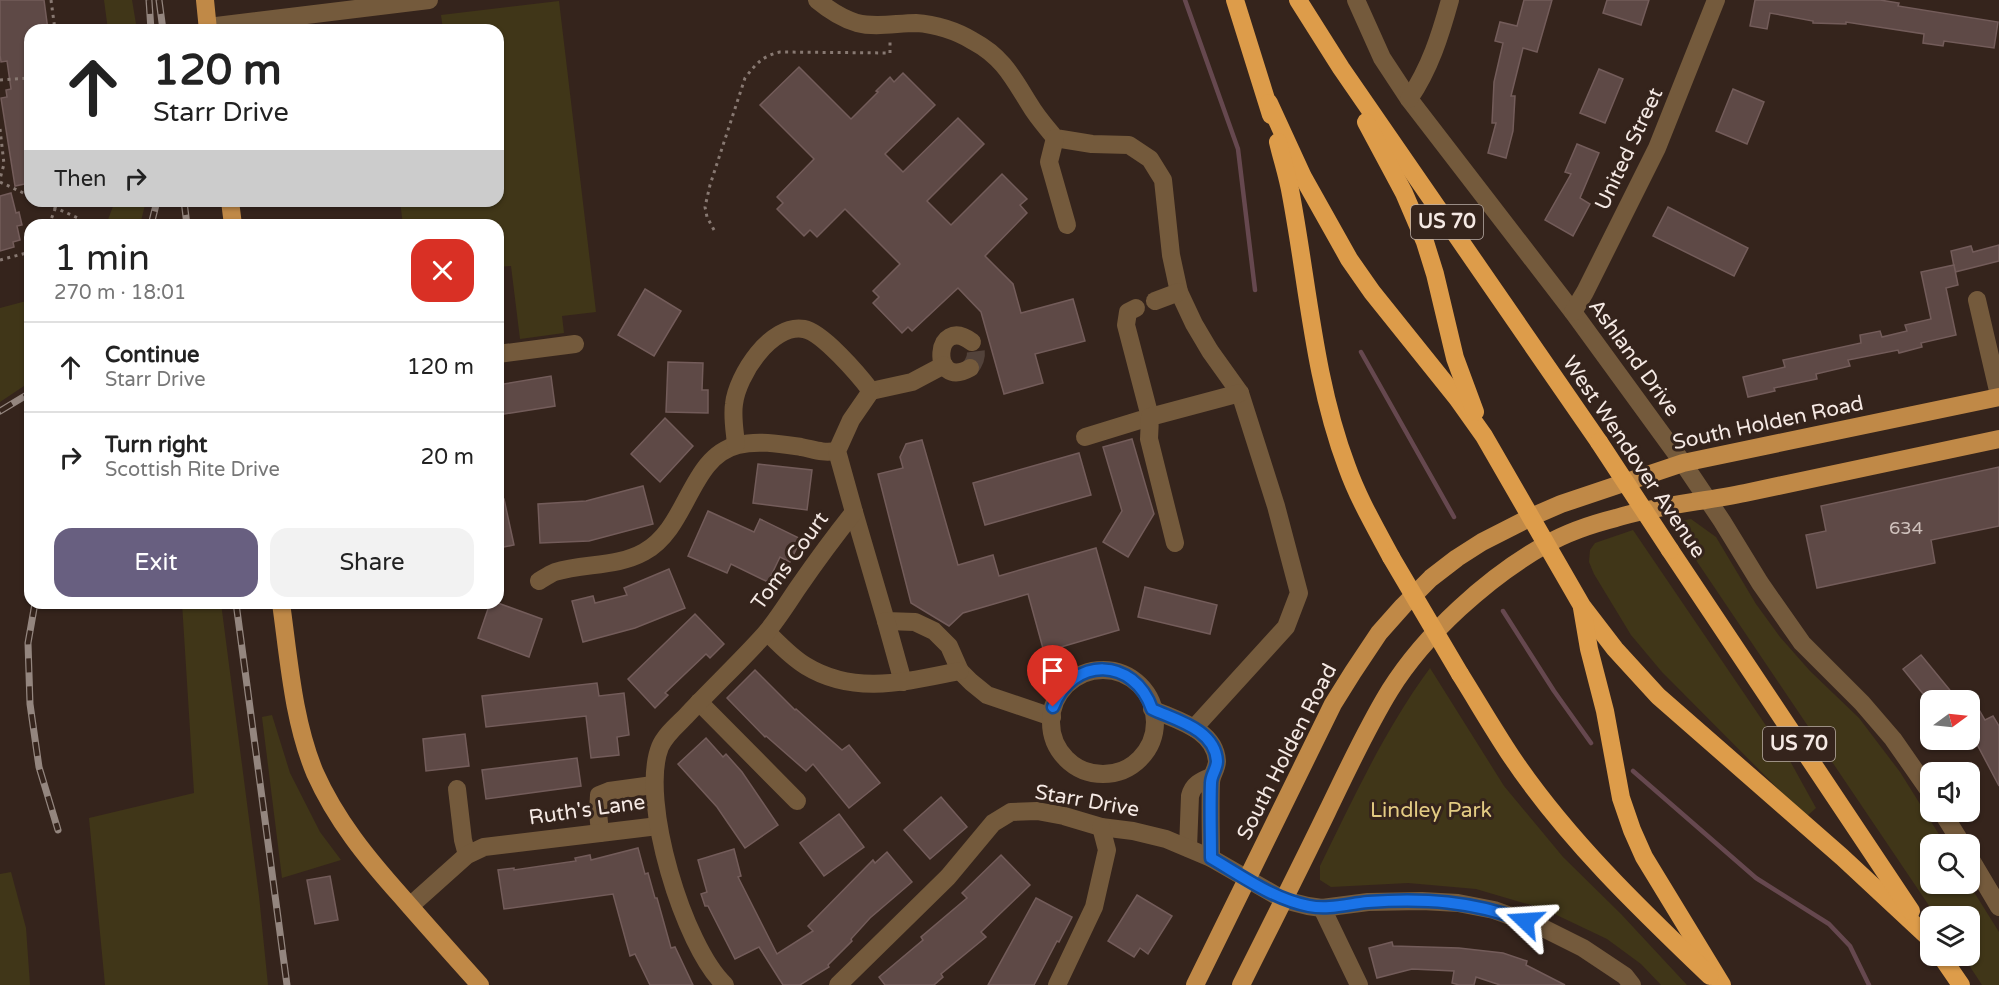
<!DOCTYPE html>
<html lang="en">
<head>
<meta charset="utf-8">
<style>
  :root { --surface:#fff; --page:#f2f2f2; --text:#222; --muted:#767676; --line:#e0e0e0; --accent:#685f80 }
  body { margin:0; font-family:"Varela Round",sans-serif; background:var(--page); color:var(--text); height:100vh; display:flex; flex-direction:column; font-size:22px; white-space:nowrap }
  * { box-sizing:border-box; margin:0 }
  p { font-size:20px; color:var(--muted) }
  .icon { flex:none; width:33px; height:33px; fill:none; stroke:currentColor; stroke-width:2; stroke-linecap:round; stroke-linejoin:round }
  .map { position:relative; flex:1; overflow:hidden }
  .panel { position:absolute; left:24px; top:219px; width:480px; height:390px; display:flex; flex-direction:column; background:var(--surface); border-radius:18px; box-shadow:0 2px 4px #0004 }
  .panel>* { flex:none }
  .banner { position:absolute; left:24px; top:24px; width:480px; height:183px; border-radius:18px; box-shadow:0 2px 4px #0004; background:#fff; color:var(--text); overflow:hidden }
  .needle { width:39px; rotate:75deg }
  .controls { position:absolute; left:1920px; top:690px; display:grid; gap:12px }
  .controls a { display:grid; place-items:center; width:60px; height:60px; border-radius:12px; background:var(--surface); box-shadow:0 2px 4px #0004; font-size:30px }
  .pin { position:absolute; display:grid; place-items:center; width:51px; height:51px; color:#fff; margin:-62px -26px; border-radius:50% 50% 50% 0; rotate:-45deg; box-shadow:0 0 6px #0007 }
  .pin .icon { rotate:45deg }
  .me { position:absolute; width:66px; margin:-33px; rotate:290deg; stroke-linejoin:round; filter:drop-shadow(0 0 4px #0008) }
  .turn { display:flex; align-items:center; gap:21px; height:126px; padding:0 30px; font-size:27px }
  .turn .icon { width:78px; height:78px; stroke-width:2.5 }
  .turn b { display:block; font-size:42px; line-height:51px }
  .then { display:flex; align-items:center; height:57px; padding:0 30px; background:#0003; gap:12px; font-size:22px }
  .round { display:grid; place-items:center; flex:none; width:63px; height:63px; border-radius:18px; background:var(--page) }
  .headline { display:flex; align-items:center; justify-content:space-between; height:102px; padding:0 30px }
  h1 { font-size:36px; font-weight:600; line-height:45px }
  .cta { display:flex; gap:12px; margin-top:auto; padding:12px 30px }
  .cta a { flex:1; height:69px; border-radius:18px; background:var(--accent); color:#fff; font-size:24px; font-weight:600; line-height:69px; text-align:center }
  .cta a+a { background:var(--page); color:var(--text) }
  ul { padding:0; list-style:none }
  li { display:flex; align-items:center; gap:18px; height:90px; padding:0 30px; border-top:2px solid var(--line) }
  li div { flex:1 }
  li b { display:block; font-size:22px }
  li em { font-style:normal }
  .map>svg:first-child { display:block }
  .green { fill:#403618 }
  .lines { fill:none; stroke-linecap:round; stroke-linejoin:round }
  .stream { stroke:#66484f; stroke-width:4.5 }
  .building { fill:#5e4946; stroke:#735c5a; stroke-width:1.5 }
  .minor-tunnel { stroke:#52423a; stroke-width:18; stroke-dasharray:18 9; stroke-linecap:butt }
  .path { stroke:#887972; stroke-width:3; stroke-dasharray:3 4.5; stroke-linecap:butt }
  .minor { stroke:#745a3c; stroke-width:18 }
  .major { stroke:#c08947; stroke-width:18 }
  .highway { stroke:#dd9c4a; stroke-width:18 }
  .rail-casing { stroke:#94867f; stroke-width:7 }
  .rail { stroke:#35241c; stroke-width:4.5; stroke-dasharray:14; stroke-linecap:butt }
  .highway-bridge { stroke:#dd9c4a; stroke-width:18 }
  .route-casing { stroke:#114b97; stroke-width:15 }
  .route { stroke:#1a73e8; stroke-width:10 }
  .labels { text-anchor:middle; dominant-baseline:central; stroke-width:6; stroke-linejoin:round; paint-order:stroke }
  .number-label { font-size:18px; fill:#cfc1bc }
  .shield { fill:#35241c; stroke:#bbaea8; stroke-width:1.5 }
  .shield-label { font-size:20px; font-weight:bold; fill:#f5e9e4 }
  .street-label { font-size:21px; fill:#f5e9e4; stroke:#35241c }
  .park-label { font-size:21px; fill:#e3cb83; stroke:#35241c }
</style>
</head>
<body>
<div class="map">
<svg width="1999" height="985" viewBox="0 0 1999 985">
  <rect width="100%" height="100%" fill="#35241c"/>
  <!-- green -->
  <g class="green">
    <path d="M104,0H132L137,30H108Z"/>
    <path d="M559,1L596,312L562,316L564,333L520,339L511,266L498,267V225H403L400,201H498V30H443L441,15Z"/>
    <path d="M115,201H146L140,225H106Z"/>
    <path d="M30,300V382L0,402V308Z"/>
    <path d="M1691,519L1716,537L1756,604L1780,637L1810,671L1859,718L1900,772L1945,844H1930V884H1969L1999,932V985H1982L1963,956H1970V916H1936L1671,523Z"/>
    <path d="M1633,530L1790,761L1816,808L1806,817L1662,672L1631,635L1594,574L1589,562L1590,550L1595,543Z"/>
    <path d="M182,603H221L259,896L268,985H105L89,818L194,793Z"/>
    <path d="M1430,668L1504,786L1563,857L1621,914L1687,985H1661L1641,964L1607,939L1544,909L1476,889L1408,883L1331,887L1320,880V866C1353,799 1385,729 1430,668Z"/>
    <path d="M272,715L290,773L320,832L341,860L282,878L262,717Z"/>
    <path d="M11,872L26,928L30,985H0V874Z"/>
  </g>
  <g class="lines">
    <!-- stream -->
    <g class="stream">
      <path d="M1185,0L1238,149L1255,290"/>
      <path d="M1361,352L1454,517"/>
      <path d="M1503,611L1554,691L1591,743"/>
      <path d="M1633,771L1756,878L1829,924L1850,946L1869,985"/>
    </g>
  </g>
  <!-- building -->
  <g class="building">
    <path d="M0,0H44L48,30H30V183L15,186L1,98L7,97L6,90L11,89L7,61L1,62L0,55Z"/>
    <path d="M1524,0H1552L1537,52L1523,48L1511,96H1515L1513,131L1506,158L1488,153L1496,123H1492L1494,82L1503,43L1495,41L1500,22L1517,26Z"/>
    <path d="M1607,0H1649L1641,25L1603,13Z"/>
    <path d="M1755,0H1880L1899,3L1898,6L1998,22L1994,48L1944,41L1943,46L1923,43L1924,34L1846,22V24L1813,23V21L1770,13L1767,29L1750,26Z"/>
    <path d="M799,67L851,119L878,92L876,91L890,77L894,82L903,73L935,105L885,154L903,172L958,118L984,144L927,201L951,225L1002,174L1027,199L1020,205L1027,213L985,256L1013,284L1021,313L1073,299L1085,341L1035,354L1043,383L1004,394L981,312L958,288L912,331L908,327L902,333L873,303L879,297L873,291L900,264L845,209L817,237L810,230L804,236L777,209L783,203L777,197L814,159L760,105Z"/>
    <path d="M1599,69L1623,79L1605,123L1580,113Z"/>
    <path d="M1733,89L1764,102L1747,144L1716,131Z"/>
    <path d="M1577,144L1599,153L1580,198L1590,204L1573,236L1545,220L1571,174L1565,172Z"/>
    <path d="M11,193L16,213L19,212L22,225L17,226L20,240L13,242L14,247L0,251V196Z"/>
    <path d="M1668,207L1748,248L1734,276L1653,236Z"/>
    <path d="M1999,245V261L1955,272L1951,251L1971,246L1973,252Z"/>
    <path d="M1954,265L1958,285L1946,288L1956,335L1921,343L1922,347L1899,353L1898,350L1848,360L1850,366L1816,374L1817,379L1774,388L1775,391L1748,397L1743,377L1785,367L1783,360L1861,343L1860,335L1880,331L1882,337L1907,331L1905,325L1931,319L1921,272Z"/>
    <path d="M645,289L681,311L654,356L618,335Z"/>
    <path d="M668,362L703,363L702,390H708V413L666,412Z"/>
    <path d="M551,376L555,406L498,415V385Z"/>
    <path d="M665,418L693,446L660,482L631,454Z"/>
    <path d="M1132,439L1154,514L1128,557L1103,542L1122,511L1103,447Z"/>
    <path d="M922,440L958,565L993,555L999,576L1096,548L1119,630L1044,652L1028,594L963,613L949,626L911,603L878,474L903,468L900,457L906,444Z"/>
    <path d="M1079,453L1091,495L985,525L973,483Z"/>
    <path d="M758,464L812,470L807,510L753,503Z"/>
    <path d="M1999,467V526L1931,540L1935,563L1817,588L1806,535L1826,531L1821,506Z"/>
    <path d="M643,486L653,524L589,541L540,543L538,504L586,501Z"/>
    <path d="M498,499H504L514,545L498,548Z"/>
    <path d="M708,511L754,532L760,519L801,539L790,562L780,557L768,582L731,564L727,573L688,556Z"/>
    <path d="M669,569L685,608L635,628L583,642L572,601L593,596L595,603L627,595L624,588Z"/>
    <path d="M1145,587L1217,605L1210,634L1138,617Z"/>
    <path d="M490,603H498L542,619L529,657L478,638Z"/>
    <path d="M695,614L724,644L710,658L706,654L665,693L668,695L655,708L628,679Z"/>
    <path d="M1921,655L1958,700H1928L1903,669Z"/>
    <path d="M755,670L795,710L796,709L842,750L849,745L880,783L849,808L813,764L806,771L766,736L765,737L727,698Z"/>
    <path d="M597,683L599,696L624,693L629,735L617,737L619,755L591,758L586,716L486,727L482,696Z"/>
    <path d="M1970,694L1985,720L1993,716L1999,726V786L1970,731Z"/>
    <path d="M465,734L469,766L426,771L423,739Z"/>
    <path d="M706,738L723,757L726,754L742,772L778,825L745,848L717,807L678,764Z"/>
    <path d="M577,758L581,786L486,799L482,770Z"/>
    <path d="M941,797L967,827L930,859L904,830Z"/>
    <path d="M839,814L864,847L824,876L800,843Z"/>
    <path d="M638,848L645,874L648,873L655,898H657L671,948L675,947L693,985H650L635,954L630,956L613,894L504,909L498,870L514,868V870L576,861L575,858L590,855L591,860Z"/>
    <path d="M734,849L741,876L738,877L777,954L813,931L808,926L873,860L875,863L887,852L912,882L870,918L851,939L852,941L828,965L829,967L800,985H783L759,947L735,959L708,906H705L701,894L707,892L698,860Z"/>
    <path d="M1001,855L1030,885L981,932L986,937L941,974L943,977L934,985H885L879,977L923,940L921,937L967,898L962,893Z"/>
    <path d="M330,876L338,920L315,924L307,880Z"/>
    <path d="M1137,895L1172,916L1148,954L1140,948L1134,957L1108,941Z"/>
    <path d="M1036,898L1072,917L1059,942L1057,941L1034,985H988Z"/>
    <path d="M1392,942L1393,946L1459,948L1503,953L1527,961L1526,965L1565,985H1500L1476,977L1474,985H1459L1452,983L1454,971L1412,969L1377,978L1369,948Z"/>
  </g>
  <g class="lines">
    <!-- minor-tunnel -->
    <path class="minor-tunnel" d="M970,368C977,359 978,351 972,342"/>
    <!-- path -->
    <g class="path">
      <path d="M51,0L55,30"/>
      <path d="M0,80L30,78"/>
      <path d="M0,129L4,164L0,179"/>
      <path d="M0,182L30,196"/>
      <path d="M40,201L78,218"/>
      <path d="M49,225L58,201"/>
      <path d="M714,230L707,217L705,207L710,185L745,78C756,64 762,56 780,52L890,53V41"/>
      <path d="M0,260L30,252"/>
    </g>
    <!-- minor -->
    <g class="minor">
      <path d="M817,0C829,10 841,18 857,23C876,28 897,23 916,23C935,24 957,31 973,41C1003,57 1013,78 1030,105C1037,117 1047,128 1055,138L1092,144L1129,145L1150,159L1163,180L1171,255L1179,292L1194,324L1210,351L1240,393L1276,506L1299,593L1286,627L1194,728"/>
      <path d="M1356,0L1382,58L1409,99L1573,312L1683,463L1722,521L1760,583L1802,643L1862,703L1893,739L1930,792"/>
      <path d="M208,27L429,0"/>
      <path d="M1409,99C1430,68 1440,36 1450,0"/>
      <path d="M1055,138L1049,162L1067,225"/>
      <path d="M1977,300L1999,395"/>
      <path d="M1155,301L1179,292"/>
      <path d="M1573,312L1585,292L1657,148L1716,0"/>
      <path d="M498,354L575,344"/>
      <path d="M970,368C929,391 934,313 972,342"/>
      <path d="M871,391L912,382L944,365"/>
      <path d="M1085,437L1150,417L1126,325L1128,312L1136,308"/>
      <path d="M854,512L886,621L915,622L934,631L949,646L960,671L971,682L987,695L1052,717"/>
      <path d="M1175,543L1149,439L1150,417L1240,393"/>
      <path d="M539,581C544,578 550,574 555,572C584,563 617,567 644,552C689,527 689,457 738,445C758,440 781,444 801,447C816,450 821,453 837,451"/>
      <path d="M886,621L903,682"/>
      <path d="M767,632C779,644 791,657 806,666C855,696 908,681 960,671"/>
      <circle cx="1103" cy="722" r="52"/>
      <path d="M699,702L797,801"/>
      <path d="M1152,709C1175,720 1215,729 1217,761C1217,769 1211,775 1211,783C1210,808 1211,833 1211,858"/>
      <path d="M457,789L463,840L467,855"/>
      <path d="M1942,812L1962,844"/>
      <path d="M600,833L598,812L599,795L609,791L653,785"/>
      <path d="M1188,848L1190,796C1193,784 1201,781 1211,777"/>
      <path d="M1970,858L1999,907"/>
      <path d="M410,906L467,855L484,847L658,826"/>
      <path d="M1322,908L1359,985"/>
      <path d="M725,985C684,947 639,800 660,747C665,735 677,725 686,716C712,688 740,662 765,634C777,620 787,604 797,589C815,563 834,537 854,512L837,451L851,420L871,391C859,375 822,332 804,329C771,323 737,376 734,404C732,417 735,432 736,445"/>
      <path d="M838,985L948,877L993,823L1011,812L1037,811L1064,816L1101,827L1133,831L1166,839L1211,858L1284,900L1308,906L1322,908L1368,902L1422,901L1458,903L1494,910L1541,927L1583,948L1625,976L1632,985"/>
      <path d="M1057,985L1094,907L1107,850L1101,827"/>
    </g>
    <!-- major -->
    <g class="major">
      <path d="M205,0L208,30"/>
      <path d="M230,201L233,225"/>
      <path d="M281,603C289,660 293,720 315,773C336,820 367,858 401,896C427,926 453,955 480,985"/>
      <path d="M1195,985L1333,704L1353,672L1379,633L1403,606L1431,578L1457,558L1482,542L1531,517L1561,504L1683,463L1999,397"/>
      <path d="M1241,985C1270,927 1299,870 1327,812C1347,771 1366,729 1390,690C1425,634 1488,577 1545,545C1566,533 1592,524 1616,518C1658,505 1702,502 1745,493C1830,475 1914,457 1999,439"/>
    </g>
    <!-- highway -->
    <g class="highway">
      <path d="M1235,0L1271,115"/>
      <path d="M1298,0L1341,68L1599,442"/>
      <path d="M1269,103L1303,177L1349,259L1372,292L1457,398L1484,436L1582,606L1615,649L1658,696L1842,857L1929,938"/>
      <path d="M1366,122L1404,193L1425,242L1435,274L1455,358L1475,412"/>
      <path d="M1278,142C1282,159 1288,177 1291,195C1308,285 1314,380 1347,467C1358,498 1375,527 1391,557"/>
      <path d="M1670,550L1911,911"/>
      <path d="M1582,608L1589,649L1605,711L1621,798L1632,830L1644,857L1722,985"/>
      <path d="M1460,674C1477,701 1493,729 1511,756C1566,838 1639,908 1710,976"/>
      <path d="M1941,956L1961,985"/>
    </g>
    <!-- rail casing -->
    <g class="rail-casing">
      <g id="rail">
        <path d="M149,0L151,30"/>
        <path d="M159,0L163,30"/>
        <path d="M184,201L187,225"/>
        <path d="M151,225L157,201"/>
        <path d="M0,411L30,393"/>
        <path d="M35,603L28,643L30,704L39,767L58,830"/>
        <path d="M236,603L287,985"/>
      </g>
    </g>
    <!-- rail -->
    <use href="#rail" class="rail"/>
    <!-- highway-bridge -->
    <g class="highway-bridge">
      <path d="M1599,442L1670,550"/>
      <path d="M1391,557L1460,674"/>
    </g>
  </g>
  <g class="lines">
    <!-- route casing -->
    <g class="route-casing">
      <path id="route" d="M1053,707C1073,656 1134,657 1152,709C1175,720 1215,729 1217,761C1217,769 1211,775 1211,783C1210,808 1211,833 1211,858C1242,876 1273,899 1309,906C1328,910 1348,904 1368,902C1424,898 1472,901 1525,921"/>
    </g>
    <!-- route -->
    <use href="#route" class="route"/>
  </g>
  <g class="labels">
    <!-- number labels -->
    <g class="number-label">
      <text x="1906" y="528">634</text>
    </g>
    <!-- shield labels -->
    <g class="shield">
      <rect x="1411" y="205" width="72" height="34" rx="4.5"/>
      <rect x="1763" y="727" width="72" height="34" rx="4.5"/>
    </g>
    <g class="shield-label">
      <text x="1447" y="222">US 70</text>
      <text x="1799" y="744">US 70</text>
    </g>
    <!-- street labels -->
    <g class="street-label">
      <text transform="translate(1629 149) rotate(-65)">United Street</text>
      <text transform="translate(1634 358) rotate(54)">Ashland Drive</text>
      <text transform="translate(1768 423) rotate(-12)">South Holden Road</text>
      <text transform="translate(1634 457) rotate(56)">West Wendover Avenue</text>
      <text transform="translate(790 561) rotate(-54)">Toms Court</text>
      <text transform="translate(1287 752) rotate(-63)">South Holden Road</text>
      <text transform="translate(1087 801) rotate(10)">Starr Drive</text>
      <text transform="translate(587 810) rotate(-8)">Ruth's Lane</text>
    </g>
    <!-- park labels -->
    <g class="park-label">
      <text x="1431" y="810">Lindley Park</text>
    </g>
  </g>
</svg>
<div class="controls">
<a><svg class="needle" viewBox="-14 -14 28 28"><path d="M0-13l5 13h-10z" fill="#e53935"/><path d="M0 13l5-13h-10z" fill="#767676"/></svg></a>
<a><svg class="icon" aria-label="sound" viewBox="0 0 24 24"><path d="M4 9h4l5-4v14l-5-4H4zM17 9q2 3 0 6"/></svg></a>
<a><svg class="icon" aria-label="search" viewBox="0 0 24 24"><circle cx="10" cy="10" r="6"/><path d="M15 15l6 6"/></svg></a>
<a><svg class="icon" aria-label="layers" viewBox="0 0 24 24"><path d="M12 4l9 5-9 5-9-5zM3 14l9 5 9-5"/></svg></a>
</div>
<div class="pin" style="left:1053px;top:707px;background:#d93025"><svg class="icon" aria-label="arrive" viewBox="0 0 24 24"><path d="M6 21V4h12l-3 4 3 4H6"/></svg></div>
<svg class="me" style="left:1525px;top:921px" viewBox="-20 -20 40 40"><path d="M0-17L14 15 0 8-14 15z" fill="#1a73e8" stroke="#fff" stroke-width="4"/></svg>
<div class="banner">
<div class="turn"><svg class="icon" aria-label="ahead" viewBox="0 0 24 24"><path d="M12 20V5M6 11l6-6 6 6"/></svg><div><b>120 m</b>Starr Drive</div></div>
<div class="then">Then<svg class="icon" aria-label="right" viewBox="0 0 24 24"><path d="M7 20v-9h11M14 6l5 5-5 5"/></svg></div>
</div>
<section class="panel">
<div class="headline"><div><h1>1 min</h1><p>270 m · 18:01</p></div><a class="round" style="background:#d93025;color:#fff"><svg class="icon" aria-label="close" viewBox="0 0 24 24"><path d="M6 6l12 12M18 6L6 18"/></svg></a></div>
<ul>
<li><svg class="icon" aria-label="ahead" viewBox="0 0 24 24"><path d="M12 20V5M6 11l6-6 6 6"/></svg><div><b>Continue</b><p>Starr Drive</p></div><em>120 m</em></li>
<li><svg class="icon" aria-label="right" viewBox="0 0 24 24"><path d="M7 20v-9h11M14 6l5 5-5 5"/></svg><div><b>Turn right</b><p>Scottish Rite Drive</p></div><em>20 m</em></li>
</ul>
<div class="cta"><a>Exit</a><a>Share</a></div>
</section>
</div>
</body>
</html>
